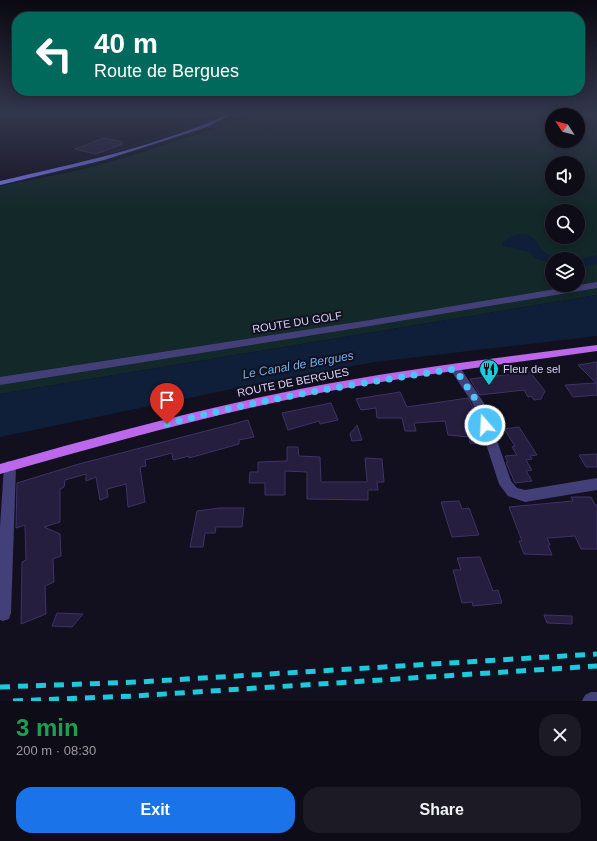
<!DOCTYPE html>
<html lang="en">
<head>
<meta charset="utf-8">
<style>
  :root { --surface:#0e0c17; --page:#1c1a24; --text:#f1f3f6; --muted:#9b9ba1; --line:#2e2c36; --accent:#1a73e8 }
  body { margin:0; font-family:Helvetica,sans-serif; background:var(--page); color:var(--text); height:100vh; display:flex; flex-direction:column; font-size:15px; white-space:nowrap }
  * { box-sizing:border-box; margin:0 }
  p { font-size:13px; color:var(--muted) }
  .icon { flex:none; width:22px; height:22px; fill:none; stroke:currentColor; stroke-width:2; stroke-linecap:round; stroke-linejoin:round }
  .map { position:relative; height:701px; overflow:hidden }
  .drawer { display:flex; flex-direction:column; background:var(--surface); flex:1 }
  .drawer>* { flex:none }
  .banner { position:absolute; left:12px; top:12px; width:573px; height:84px; border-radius:16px; box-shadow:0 2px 10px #0003,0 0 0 1px var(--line); background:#00695c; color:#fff; overflow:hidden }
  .needle { width:26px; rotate:306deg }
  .fabs { position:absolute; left:545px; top:108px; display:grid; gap:8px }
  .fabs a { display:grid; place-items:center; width:40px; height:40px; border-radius:50%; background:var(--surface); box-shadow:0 2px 10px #0003,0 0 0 1px var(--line); font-size:20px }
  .pin { position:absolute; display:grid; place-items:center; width:34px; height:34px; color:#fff; margin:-41px -17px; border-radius:50% 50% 50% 0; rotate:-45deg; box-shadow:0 0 4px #0007 }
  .pin .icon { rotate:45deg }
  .me { position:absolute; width:44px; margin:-22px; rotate:341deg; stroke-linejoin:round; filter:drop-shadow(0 0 3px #0008) }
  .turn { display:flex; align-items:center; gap:14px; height:84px; padding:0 16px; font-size:18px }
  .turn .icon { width:52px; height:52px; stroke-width:2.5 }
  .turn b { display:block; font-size:28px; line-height:34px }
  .round { display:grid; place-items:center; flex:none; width:42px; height:42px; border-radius:16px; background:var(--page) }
  .summary { display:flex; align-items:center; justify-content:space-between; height:68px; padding:0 16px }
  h1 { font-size:24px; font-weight:700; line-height:30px; color:#1e9e55 }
  .action { display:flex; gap:8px; margin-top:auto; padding:8px 16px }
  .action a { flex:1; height:46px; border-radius:16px; background:var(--accent); color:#fff; font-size:16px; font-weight:700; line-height:46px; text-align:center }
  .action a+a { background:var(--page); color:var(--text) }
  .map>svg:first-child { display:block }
  .green { fill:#132828; fill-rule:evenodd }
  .water { fill:#0f1e39 }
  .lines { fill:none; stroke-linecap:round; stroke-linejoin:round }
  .stream-far1 { stroke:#0f1e39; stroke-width:1.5 }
  .stream { stroke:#0f1e39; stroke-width:2 }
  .building { fill:#251e3e; stroke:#3d3367 }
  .minor { fill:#434079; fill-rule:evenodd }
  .secondary { fill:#7a76ee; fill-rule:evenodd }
  .primary { fill:#bb68ec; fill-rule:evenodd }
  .rail { stroke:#1cc9dd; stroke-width:5; stroke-dasharray:10 8; stroke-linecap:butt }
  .route { stroke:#4fc3f7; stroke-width:7; stroke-dasharray:0 12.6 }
  .labels { text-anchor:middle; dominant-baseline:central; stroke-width:4; stroke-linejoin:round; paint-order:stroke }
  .street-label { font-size:11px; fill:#d8d3f9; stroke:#12101f }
  .poi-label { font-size:11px; fill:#d8d3f9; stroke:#12101f; text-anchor:start }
  .water-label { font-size:12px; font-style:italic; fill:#6eb1ed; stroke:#12101f }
</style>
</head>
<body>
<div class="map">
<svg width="597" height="701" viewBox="0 0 597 701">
  <rect width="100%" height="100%" fill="#12101f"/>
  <!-- green -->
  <path class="green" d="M253,114H597V295L0,394V186L80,170L127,157L242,120L253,115ZM552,115H578V141H552ZM552,163H578V189H552ZM552,211H578V237H552ZM552,259H578V285H552Z"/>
  <!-- water -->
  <g class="water">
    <path d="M520,234C533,234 535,241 542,250C547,256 554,257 560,259H552V264L535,258L530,252L502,246V243L512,236Z"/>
    <path d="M597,255V264L585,267L578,266V260Z"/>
    <path d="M597,295V336L375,362L270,381L0,437V394Z"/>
  </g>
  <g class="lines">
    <!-- stream-far1 -->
    <g class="stream-far1">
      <path d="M249,114L272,129"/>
      <path d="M109,153L201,124L224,114"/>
      <path d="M91,164L230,121"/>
    </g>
    <!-- stream -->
    <path class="stream" d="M0,185L95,163"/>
  </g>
  <!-- building -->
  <g class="building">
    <path d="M104,138L123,142L120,144H123L96,154L75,149Z"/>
    <path d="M597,362V395L573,397L565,385L596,383L578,365Z"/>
    <path d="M530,372L545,391L541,399L534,400L531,396L528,397L524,390L480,395L470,379Z"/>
    <path d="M400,392L407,407L468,398L472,405L479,429L482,444L470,443L469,437L448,435L445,421L414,423L416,431H405L402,418H377L376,408L361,410L356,399Z"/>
    <path d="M331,403L338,420L320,424L319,421L288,430L282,413Z"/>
    <path d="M500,417L504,427L494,428L491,418Z"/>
    <path d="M248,420L254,437L239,440V444L189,458V456L173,460L172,453L145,460L146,466L140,467L145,502L128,507L126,484L107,489L108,497L100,500L96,477L86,481V474L65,480L64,487L60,489V522L44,527L60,534L61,556L53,559L54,582L45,586L46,614L21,624L22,562L26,560L25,525L16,528L17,483L79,464Z"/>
    <path d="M357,425L362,440L352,441L350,434Z"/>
    <path d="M519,427L537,455L530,456L532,459L526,460L532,470L526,471L532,481L515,483L510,472L506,462H508L505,456L517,455L512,447L515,446L504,429Z"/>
    <path d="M287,447H298L299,456L320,457L321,482H367L365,458L382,459L384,482H377L378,490H368V500L307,499V472L285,471V495H265V483H249L250,472H258V462L287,461Z"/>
    <path d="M597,454V467H586L579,455Z"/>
    <path d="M571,497H591L595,505H597V549H581L575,536L562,537L547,538L550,545H548L552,555L524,554L519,541H522L509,507L573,501Z"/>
    <path d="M459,501L462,509L469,508L479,535L452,537L441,502Z"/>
    <path d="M219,508H244L242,527H216L215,533H205L203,547H190L197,511Z"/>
    <path d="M480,557L493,591L498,590L502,603L473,606L472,602L462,603L453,570H461L457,558Z"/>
    <path d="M57,613L83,614L72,627L52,626Z"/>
    <path d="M544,615L572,616V624L547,623Z"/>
  </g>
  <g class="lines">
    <!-- minor -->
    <g class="minor">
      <path d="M597,282V288L370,326L0,385V377L370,320Z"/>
      <path d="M455,365L459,366L484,403L511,481L517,488L525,490L597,478V490L525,502L508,496L499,484L473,404L450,369L451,366Z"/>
      <path d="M10,461L14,462L16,466L11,613L9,619L3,621L0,620V527L4,466L6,462Z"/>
      <path d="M591,692H597V701H582L585,695Z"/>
    </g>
    <!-- secondary -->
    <path class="secondary" d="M228,114H233L207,127L104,160L0,185V181C77,163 156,147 228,114Z"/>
    <!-- primary -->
    <path class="primary" d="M597,345V351C498,365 398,377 300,397C199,418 99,446 0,474V464C99,436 199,409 300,389C398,370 498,358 597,345Z"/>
    <!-- rail -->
    <g class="rail">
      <path d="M0,687L138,682L597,654"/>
      <path d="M13,701L134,696L597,666"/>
    </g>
  </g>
  <!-- sky -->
  <linearGradient id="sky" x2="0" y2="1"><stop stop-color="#0a0911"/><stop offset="0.54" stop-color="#33374d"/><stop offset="1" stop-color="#33374d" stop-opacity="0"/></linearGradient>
  <rect width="597" height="212" fill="url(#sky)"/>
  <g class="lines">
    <!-- route -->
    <path class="route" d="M167,424C262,399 358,383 455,369L478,403L485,425"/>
  </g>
  <!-- icons -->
  <defs>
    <g id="restaurant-pin" transform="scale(1)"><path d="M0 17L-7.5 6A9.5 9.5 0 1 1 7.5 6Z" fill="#1cc9dd" stroke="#12101f"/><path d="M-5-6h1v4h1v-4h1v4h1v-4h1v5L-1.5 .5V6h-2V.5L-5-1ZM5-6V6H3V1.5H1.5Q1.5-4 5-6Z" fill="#111"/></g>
  </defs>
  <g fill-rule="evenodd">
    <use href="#restaurant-pin" x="489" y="369"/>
  </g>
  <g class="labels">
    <!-- street labels -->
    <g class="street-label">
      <text transform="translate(297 322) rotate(-9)">ROUTE DU GOLF</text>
      <text transform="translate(293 382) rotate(-11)">ROUTE DE BERGUES</text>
    </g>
    <!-- poi labels -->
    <g class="poi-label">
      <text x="503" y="369">Fleur de sel</text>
    </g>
    <!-- water labels -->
    <g class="water-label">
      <text transform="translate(298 365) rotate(-10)">Le Canal de Bergues</text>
    </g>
  </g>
</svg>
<div class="fabs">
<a><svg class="needle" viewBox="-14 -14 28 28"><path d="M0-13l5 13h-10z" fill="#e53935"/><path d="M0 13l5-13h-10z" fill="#9b9ba1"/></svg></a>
<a><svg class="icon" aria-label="sound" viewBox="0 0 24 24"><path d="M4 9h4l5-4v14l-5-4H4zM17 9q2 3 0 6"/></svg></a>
<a><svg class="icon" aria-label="search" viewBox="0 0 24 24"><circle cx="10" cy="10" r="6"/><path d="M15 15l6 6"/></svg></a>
<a><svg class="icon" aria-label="layers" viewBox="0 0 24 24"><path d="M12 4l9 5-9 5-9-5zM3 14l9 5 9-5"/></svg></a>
</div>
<div class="pin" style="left:167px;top:424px;background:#d93025"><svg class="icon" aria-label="arrive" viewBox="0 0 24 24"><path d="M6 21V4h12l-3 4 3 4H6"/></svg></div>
<svg class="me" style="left:485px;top:425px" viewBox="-20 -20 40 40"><circle r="17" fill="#4fc3f7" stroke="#fff" stroke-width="3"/><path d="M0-11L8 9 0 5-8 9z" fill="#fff"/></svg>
<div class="banner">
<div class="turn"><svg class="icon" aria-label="left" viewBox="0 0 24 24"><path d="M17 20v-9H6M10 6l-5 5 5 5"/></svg><div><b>40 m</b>Route de Bergues</div></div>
</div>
</div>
<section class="drawer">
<div class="summary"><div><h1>3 min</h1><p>200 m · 08:30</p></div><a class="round"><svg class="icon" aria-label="close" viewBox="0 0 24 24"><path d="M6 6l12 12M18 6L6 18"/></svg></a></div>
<div class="action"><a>Exit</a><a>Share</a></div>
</section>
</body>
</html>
